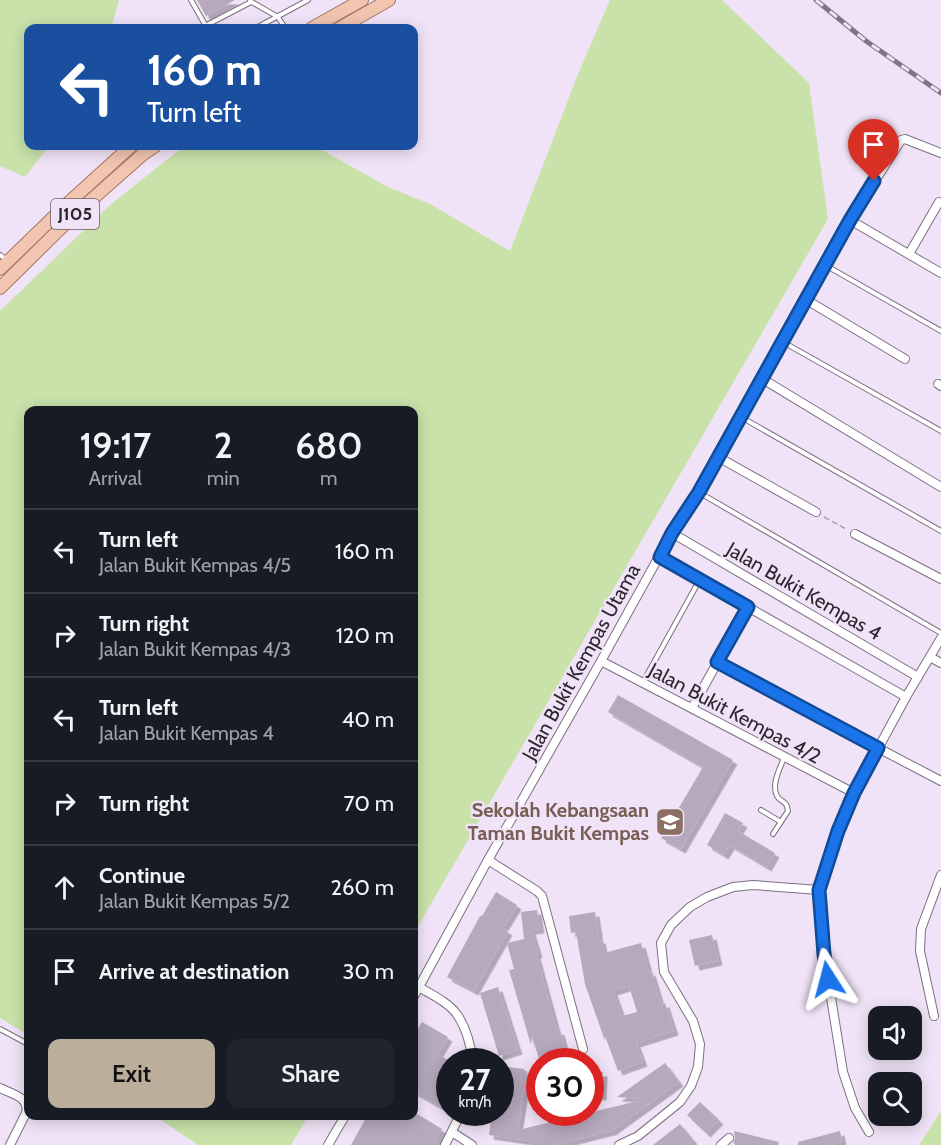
<!DOCTYPE html>
<html lang="en">
<head>
<meta charset="utf-8">
<style>
  :root { --surface:#171b24; --page:#20242c; --text:#f1f3f6; --muted:#9ea1a6; --line:#363941; --accent:#bbaf9c }
  body { margin:0; font-family:Cabin,sans-serif; background:var(--page); color:var(--text); height:100vh; display:flex; flex-direction:column; font-size:22px; white-space:nowrap }
  * { box-sizing:border-box; margin:0 }
  p { font-size:20px; color:var(--muted) }
  .icon { flex:none; width:33px; height:33px; fill:none; stroke:currentColor; stroke-width:2; stroke-linecap:round; stroke-linejoin:round }
  .map { position:relative; flex:1; overflow:hidden }
  .panel { position:absolute; left:24px; top:406px; width:394px; height:714px; display:flex; flex-direction:column; background:var(--surface); border-radius:12px; box-shadow:0 3px 15px #0003 }
  .panel>* { flex:none }
  .banner { position:absolute; left:24px; top:24px; width:394px; height:126px; border-radius:12px; box-shadow:0 3px 15px #0003; background:#1a4fa0; color:#fff; overflow:hidden }
  .tools { position:absolute; left:868px; top:1006px; display:grid; gap:12px }
  .tools a { display:grid; place-items:center; width:54px; height:54px; border-radius:12px; background:var(--surface); box-shadow:0 3px 15px #0003; font-size:30px }
  .speed { position:absolute; left:436px; top:1048px; display:flex; gap:12px; font-size:30px; font-weight:700; text-align:center }
  .speed>* { display:grid; place-content:center; width:78px; height:78px; border-radius:50%; background:var(--surface); box-shadow:0 3px 15px #0003; line-height:1 }
  .speed small { font-size:15px; font-weight:400 }
  .speed .limit { border:9px solid #d22; background:#fff; color:#111 }
  .pin { position:absolute; display:grid; place-items:center; width:51px; height:51px; color:#fff; margin:-62px -26px; border-radius:50% 50% 50% 0; rotate:-45deg; box-shadow:0 0 6px #0007 }
  .pin .icon { rotate:45deg }
  .me { position:absolute; width:66px; margin:-33px; rotate:351deg; stroke-linejoin:round; filter:drop-shadow(0 0 4px #0008) }
  .turn { display:flex; align-items:center; gap:21px; height:126px; padding:0 24px; font-size:27px }
  .turn .icon { width:78px; height:78px; stroke-width:2.5 }
  .turn b { display:block; font-size:42px; line-height:51px }
  .eta { display:flex; justify-content:space-evenly; align-items:center; height:102px; text-align:center }
  .eta b { font-size:36px; font-weight:600; line-height:42px }
  .cta { display:flex; gap:12px; margin-top:auto; padding:12px 24px }
  .cta a { flex:1; height:69px; border-radius:12px; background:var(--accent); color:#111; font-size:24px; font-weight:600; line-height:69px; text-align:center }
  .cta a+a { background:var(--page); color:var(--text) }
  ul { padding:0; list-style:none }
  li { display:flex; align-items:center; gap:18px; height:84px; padding:0 24px; border-top:2px solid var(--line) }
  li div { flex:1 }
  li b { display:block; font-size:22px }
  li em { font-style:normal }
  .map>svg:first-child { display:block }
  .green { fill:#c9e2aa }
  .building { fill:#b6a9bd; fill-rule:evenodd; filter:url(#shadow) }
  .lines { fill:none; stroke-linecap:round; stroke-linejoin:round }
  .service-casing { stroke:#7c6f82; stroke-width:6 }
  .minor-casing { stroke:#7c6f82; stroke-width:10 }
  .primary-casing { stroke:#a67561; stroke-width:14 }
  .path { stroke:#aaa0b0; stroke-width:1.5; stroke-dasharray:6 3; stroke-linecap:butt }
  .service { stroke:#fff; stroke-width:4 }
  .minor { stroke:#fff; stroke-width:8 }
  .primary { stroke:#f1c5b0; stroke-width:12 }
  .rail-casing { stroke:#7d7581; stroke-width:5 }
  .rail { stroke:#f0e3f7; stroke-width:3; stroke-dasharray:9; stroke-linecap:butt }
  .route-casing { stroke:#114b97; stroke-width:15 }
  .route { stroke:#1a73e8; stroke-width:10 }
  .labels { text-anchor:middle; dominant-baseline:central; stroke-width:4.5; stroke-linejoin:round; paint-order:stroke }
  .shield { fill:#f0e3f7; stroke:#675f6a; stroke-width:1.5 }
  .shield-label { font-size:18px; font-weight:bold; fill:#2c272e }
  .street-label { font-size:20px; fill:#2c272e; stroke:#f0e3f7 }
  .education-label { font-size:20px; font-weight:bold; fill:#785e54; stroke:#f0e3f7; text-anchor:end }
</style>
</head>
<body>
<div class="map">
<svg width="941" height="1145" viewBox="0 0 941 1145">
  <defs>
    <filter id="shadow"><feDropShadow dx="4.5" dy="4.5" stdDeviation="0" flood-color="#0004"/></filter>
  </defs>
  <rect width="100%" height="100%" fill="#f0e3f7"/>
  <!-- green -->
  <g class="green">
    <path d="M0,0H119L111,28H28V146H49L25,177L0,166Z"/>
    <path d="M610,0H722L809,83L828,219L414,933V411H28V1035L0,1018V311L110,205L184,146H321L322,150L388,187L430,204L510,251L578,74Z"/>
    <path d="M941,1111V1145H919Z"/>
    <path d="M155,1116H308L291,1145H198Z"/>
  </g>
  <!-- building -->
  <g class="building">
    <path d="M197,0H235L206,16Z"/>
    <path d="M618,695L733,760L681,849L661,838L703,767L608,712Z"/>
    <path d="M725,813L743,823L738,831L775,853L767,867L730,845L724,855L707,845Z"/>
    <path d="M496,892L517,905L503,928L508,931L474,991L447,977L480,916H482Z"/>
    <path d="M537,910L540,929L531,930L538,953L536,954L557,1031L560,1030L567,1058L552,1062H540L532,1036L531,1045L509,970L514,969L507,943L524,939L521,912Z"/>
    <path d="M595,912L599,939H601L604,953L641,943L649,972L651,971L661,1004L665,1003L674,1031L636,1043L643,1062L618,1071L605,1036V1041L585,984L576,932L571,933L569,916ZM629,986L637,1012L622,1016L613,991Z"/>
    <path d="M712,935L718,961L695,966L689,940Z"/>
    <path d="M498,987L518,1050L499,1056L480,993Z"/>
    <path d="M422,1022L448,1037L438,1054L450,1061V1112L414,1092V1035Z"/>
    <path d="M665,1063L679,1082L614,1129V1130L555,1145H530L529,1141L489,1135L492,1113H501V1066L524,1069L525,1071H527L518,1130L646,1099L617,1097Z"/>
    <path d="M591,1071L603,1072L602,1096L591,1095Z"/>
    <path d="M700,1102L719,1120L706,1133L687,1115Z"/>
    <path d="M414,1112L442,1129L433,1145H351L367,1116H414Z"/>
    <path d="M680,1124L693,1140L687,1145H653Z"/>
    <path d="M734,1131L779,1142L778,1145H735V1144L733,1143L735,1139Z"/>
    <path d="M840,1131L842,1142L830,1145H798V1142Z"/>
  </g>
  <g class="lines">
    <!-- service casing -->
    <g class="service-casing">
      <g id="service">
        <path d="M191,0L207,28"/>
        <path d="M250,1L278,17L285,28"/>
        <path d="M205,26L251,2"/>
        <path d="M256,28L308,0"/>
        <path d="M0,255L7,260"/>
        <path d="M825,265L941,331"/>
        <path d="M783,342L941,431"/>
        <path d="M741,417L941,531"/>
        <path d="M700,493L941,633"/>
        <path d="M718,662L878,748"/>
        <path d="M643,682L699,581"/>
        <path d="M761,810L781,822"/>
        <path d="M773,834L788,811C787,800 781,803 777,796C771,785 780,768 784,758"/>
        <path d="M0,1029L28,1044"/>
      </g>
    </g>
    <!-- minor casing -->
    <g class="minor-casing">
      <g id="minor">
        <path d="M850,220L941,273"/>
        <path d="M909,254L939,202"/>
        <path d="M805,299L905,359"/>
        <path d="M761,378L941,487"/>
        <path d="M938,384L941,386"/>
        <path d="M718,457L816,512"/>
        <path d="M672,533L918,677"/>
        <path d="M855,534L941,579"/>
        <path d="M660,557L906,697"/>
        <path d="M930,657L941,663"/>
        <path d="M601,661L854,793"/>
        <path d="M692,708L748,607"/>
        <path d="M878,748L941,781"/>
        <path d="M488,860L537,891L542,896L583,1049"/>
        <path d="M419,987C432,995 450,1003 458,1016C466,1028 471,1048 473,1062"/>
        <path d="M414,996L488,860L601,661L672,533L699,492L850,220L901,140L905,139L941,153"/>
        <path d="M934,1016L920,951L921,929L941,875"/>
        <path d="M0,1088C12,1094 30,1097 26,1113L10,1145"/>
        <path d="M452,1132L472,1145"/>
        <path d="M869,1132L855,1108L843,1072L824,954L819,890L838,831L854,793L906,697L941,638"/>
        <path d="M328,1145L345,1116"/>
        <path d="M445,1145L461,1113"/>
        <path d="M619,1145L638,1136L680,1102L691,1086L698,1067L700,1044L693,1021L664,972L661,943L671,925L690,907L707,897L733,887L753,885L819,890"/>
        <path d="M721,1145L729,1138"/>
      </g>
    </g>
    <!-- primary casing -->
    <g class="primary-casing">
      <g id="primary">
        <path d="M312,28L362,0"/>
        <path d="M340,28L389,0"/>
        <path d="M0,269L66,205L131,146"/>
        <path d="M0,288L72,217L142,155L155,146"/>
      </g>
    </g>
    <!-- path -->
    <path class="path" d="M824,517L846,529"/>
    <!-- service -->
    <use href="#service" class="service"/>
    <!-- minor -->
    <use href="#minor" class="minor"/>
    <!-- primary -->
    <use href="#primary" class="primary"/>
    <!-- rail casing -->
    <g class="rail-casing">
      <path id="rail" d="M816,0L866,41L941,93"/>
    </g>
    <!-- rail -->
    <use href="#rail" class="rail"/>
  </g>
  <g class="lines">
    <!-- route casing -->
    <g class="route-casing">
      <path id="route" d="M828,979L824,954L819,890L838,831L854,793L878,748L717,662L748,607L660,557L672,533L699,492L850,220L874,181"/>
    </g>
    <!-- route -->
    <use href="#route" class="route"/>
  </g>
  <!-- icons -->
  <defs>
    <g id="school-square" transform="scale(1.5)"><rect x="-9" y="-9" width="18" height="18" rx="4" fill="#8d6e63" stroke="#f0e3f7"/><path d="M0-5L7-2L0 1L-7-2ZM-4 1L0 2.5L4 1V4Q0 6-4 4Z" fill="#fff"/></g>
  </defs>
  <g fill-rule="evenodd">
    <use href="#school-square" x="670" y="822"/>
  </g>
  <g class="labels">
    <!-- shield labels -->
    <rect class="shield" x="51" y="199" width="48" height="30" rx="4.5"/>
    <g class="shield-label">
      <text x="75" y="214">J105</text>
    </g>
    <!-- street labels -->
    <g class="street-label">
      <text transform="translate(804 591) rotate(30)">Jalan Bukit Kempas 4</text>
      <text transform="translate(581 662) rotate(-61)">Jalan Bukit Kempas Utama</text>
      <text transform="translate(735 713) rotate(28)">Jalan Bukit Kempas 4/2</text>
    </g>
    <!-- education labels -->
    <g class="education-label">
      <text x="649" y="810">Sekolah Kebangsaan<tspan x="649" dy="23">Taman Bukit Kempas</tspan></text>
    </g>
  </g>
</svg>
<div class="tools">
<a><svg class="icon" aria-label="sound" viewBox="0 0 24 24"><path d="M4 9h4l5-4v14l-5-4H4zM17 9q2 3 0 6"/></svg></a>
<a><svg class="icon" aria-label="search" viewBox="0 0 24 24"><circle cx="10" cy="10" r="6"/><path d="M15 15l6 6"/></svg></a>
</div>
<div class="speed"><div>27<small>km/h</small></div><div class="limit">30</div></div>
<div class="pin" style="left:874px;top:181px;background:#d93025"><svg class="icon" aria-label="arrive" viewBox="0 0 24 24"><path d="M6 21V4h12l-3 4 3 4H6"/></svg></div>
<svg class="me" style="left:828px;top:979px" viewBox="-20 -20 40 40"><path d="M0-17L14 15 0 8-14 15z" fill="#1a73e8" stroke="#fff" stroke-width="4"/></svg>
<div class="banner">
<div class="turn"><svg class="icon" aria-label="left" viewBox="0 0 24 24"><path d="M17 20v-9H6M10 6l-5 5 5 5"/></svg><div><b>160 m</b>Turn left</div></div>
</div>
<section class="panel">
<div class="eta">
<div><b>19:17</b><p>Arrival</p></div>
<div><b>2</b><p>min</p></div>
<div><b>680</b><p>m</p></div>
</div>
<ul>
<li><svg class="icon" aria-label="left" viewBox="0 0 24 24"><path d="M17 20v-9H6M10 6l-5 5 5 5"/></svg><div><b>Turn left</b><p>Jalan Bukit Kempas 4/5</p></div><em>160 m</em></li>
<li><svg class="icon" aria-label="right" viewBox="0 0 24 24"><path d="M7 20v-9h11M14 6l5 5-5 5"/></svg><div><b>Turn right</b><p>Jalan Bukit Kempas 4/3</p></div><em>120 m</em></li>
<li><svg class="icon" aria-label="left" viewBox="0 0 24 24"><path d="M17 20v-9H6M10 6l-5 5 5 5"/></svg><div><b>Turn left</b><p>Jalan Bukit Kempas 4</p></div><em>40 m</em></li>
<li><svg class="icon" aria-label="right" viewBox="0 0 24 24"><path d="M7 20v-9h11M14 6l5 5-5 5"/></svg><div><b>Turn right</b></div><em>70 m</em></li>
<li><svg class="icon" aria-label="ahead" viewBox="0 0 24 24"><path d="M12 20V5M6 11l6-6 6 6"/></svg><div><b>Continue</b><p>Jalan Bukit Kempas 5/2</p></div><em>260 m</em></li>
<li><svg class="icon" aria-label="arrive" viewBox="0 0 24 24"><path d="M6 21V4h12l-3 4 3 4H6"/></svg><div><b>Arrive at destination</b></div><em>30 m</em></li>
</ul>
<div class="cta"><a>Exit</a><a>Share</a></div>
</section>
</div>
</body>
</html>
